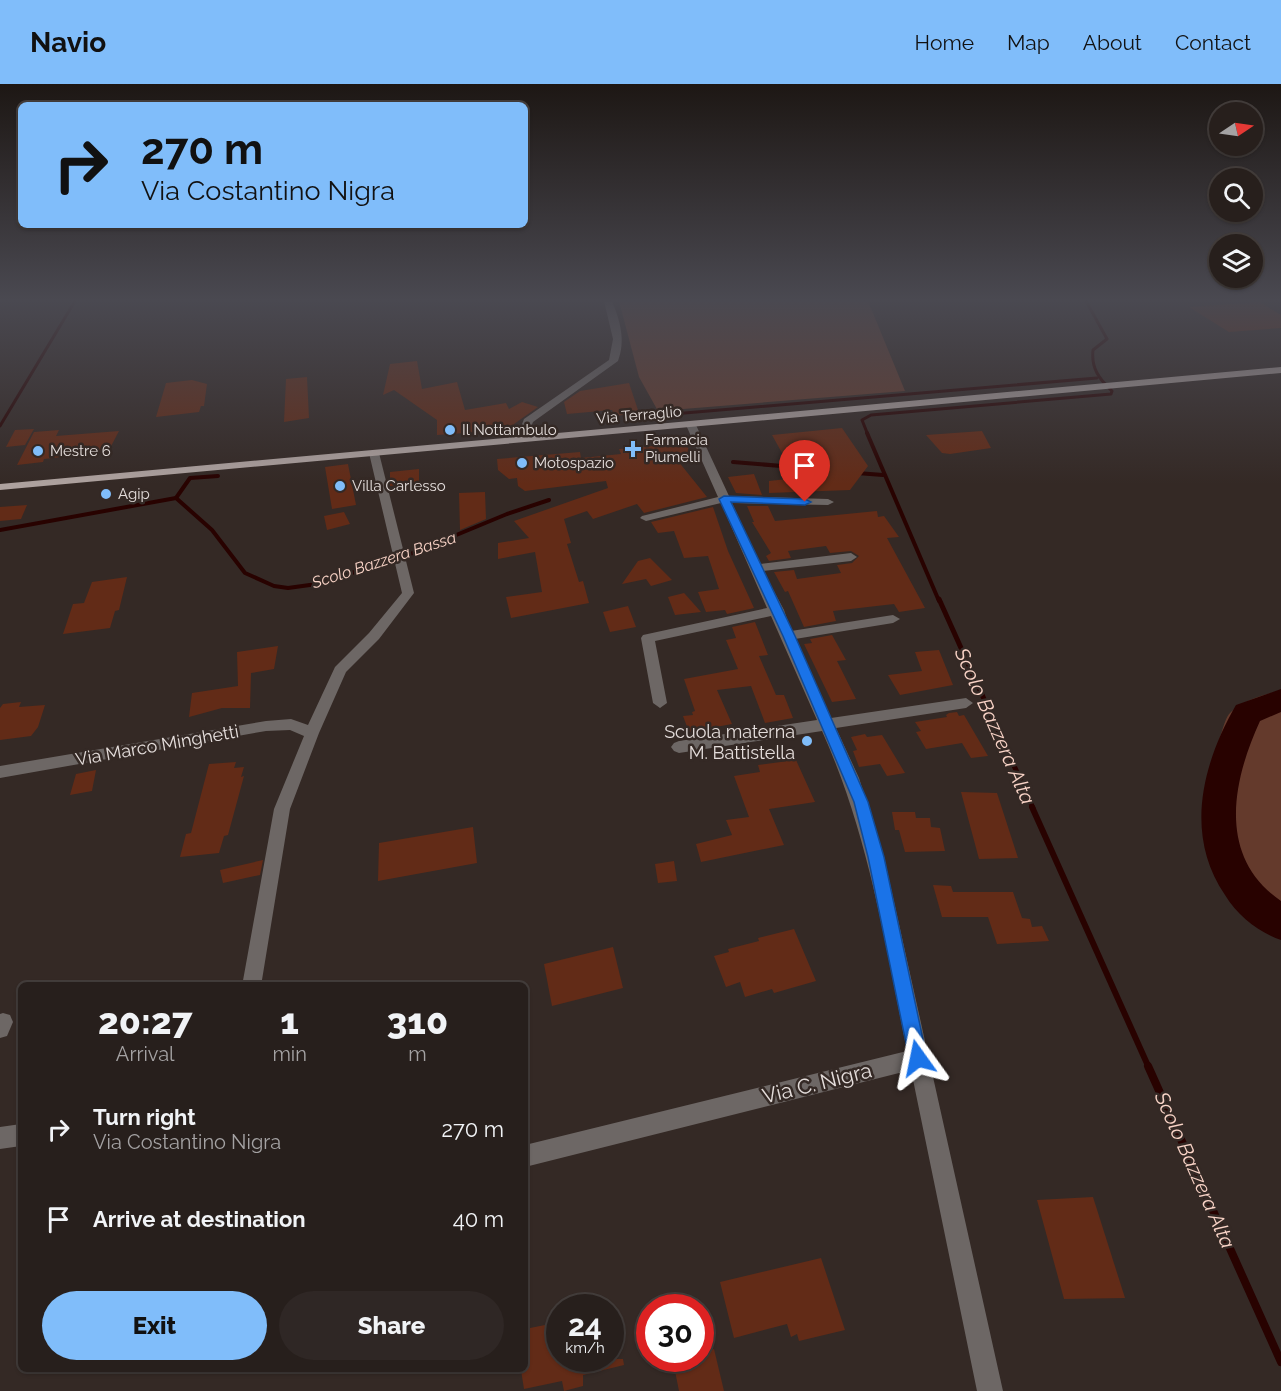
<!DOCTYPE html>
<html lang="en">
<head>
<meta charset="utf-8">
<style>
  :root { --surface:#271f1c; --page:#2f2725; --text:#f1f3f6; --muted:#a4a2a3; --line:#433d3b; --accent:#80bdfa }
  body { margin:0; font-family:Raleway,sans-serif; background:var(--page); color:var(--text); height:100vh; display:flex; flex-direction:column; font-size:22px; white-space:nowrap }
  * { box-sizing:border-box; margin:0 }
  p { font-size:20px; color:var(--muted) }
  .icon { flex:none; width:33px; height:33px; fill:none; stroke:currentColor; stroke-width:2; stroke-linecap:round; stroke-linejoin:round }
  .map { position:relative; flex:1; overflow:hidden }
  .panel { position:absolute; left:18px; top:898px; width:510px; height:390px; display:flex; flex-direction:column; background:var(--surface); border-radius:9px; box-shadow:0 2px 4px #0004,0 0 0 2px var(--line) }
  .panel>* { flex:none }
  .guide { position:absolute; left:18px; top:18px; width:510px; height:126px; border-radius:9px; box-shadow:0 2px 4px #0004,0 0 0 2px var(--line); background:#80bdfa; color:#111; overflow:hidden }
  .needle { width:39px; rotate:77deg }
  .fabs { position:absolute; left:1209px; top:18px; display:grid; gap:12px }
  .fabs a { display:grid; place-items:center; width:54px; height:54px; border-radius:50%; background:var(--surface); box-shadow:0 2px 4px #0004,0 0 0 2px var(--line); font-size:30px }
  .speed { position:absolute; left:546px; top:1210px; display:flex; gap:12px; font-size:30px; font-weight:700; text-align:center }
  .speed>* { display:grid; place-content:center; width:78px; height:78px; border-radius:50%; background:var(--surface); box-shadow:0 2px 4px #0004,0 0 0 2px var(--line); line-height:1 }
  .speed small { font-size:15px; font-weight:400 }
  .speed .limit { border:9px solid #d22; background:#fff; color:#111 }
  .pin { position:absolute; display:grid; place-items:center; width:51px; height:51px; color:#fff; margin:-62px -26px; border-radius:50% 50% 50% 0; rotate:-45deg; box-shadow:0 0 6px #0007 }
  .pin .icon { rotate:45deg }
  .me { position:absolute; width:66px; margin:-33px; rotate:348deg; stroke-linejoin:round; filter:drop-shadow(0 0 4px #0008) }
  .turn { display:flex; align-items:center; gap:21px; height:126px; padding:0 24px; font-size:27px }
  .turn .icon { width:78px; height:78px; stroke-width:2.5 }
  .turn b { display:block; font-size:42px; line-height:51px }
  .eta { display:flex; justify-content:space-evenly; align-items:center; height:102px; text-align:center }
  .eta b { font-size:36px; font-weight:800; line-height:42px }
  .primary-button { display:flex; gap:12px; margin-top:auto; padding:12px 24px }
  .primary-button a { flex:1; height:69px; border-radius:36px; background:var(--accent); color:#111; font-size:24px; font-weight:800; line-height:69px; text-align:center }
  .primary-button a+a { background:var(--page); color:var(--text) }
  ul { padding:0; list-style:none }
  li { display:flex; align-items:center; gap:18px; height:90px; padding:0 24px }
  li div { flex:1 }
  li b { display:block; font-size:22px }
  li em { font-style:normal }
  header { display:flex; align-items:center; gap:36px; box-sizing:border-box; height:84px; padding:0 30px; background:var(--accent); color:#111 }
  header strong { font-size:28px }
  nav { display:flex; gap:33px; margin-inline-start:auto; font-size:21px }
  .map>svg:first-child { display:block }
  .green { fill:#643a2c }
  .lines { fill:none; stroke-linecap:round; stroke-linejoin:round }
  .stream-far4 { stroke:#280200; stroke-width:3 }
  .stream-far3 { stroke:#280200; stroke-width:4 }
  .stream-far2 { stroke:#280200; stroke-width:5 }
  .stream-far1 { stroke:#280200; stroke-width:6 }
  .stream { stroke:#280200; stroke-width:8 }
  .river { fill:#280200; fill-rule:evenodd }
  .building { fill:#622b17 }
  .minor { fill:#6d6765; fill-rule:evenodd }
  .major { fill:#ada19e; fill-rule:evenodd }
  .route { fill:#1a73e8; stroke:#114b97; stroke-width:1.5 }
  .poi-dot { fill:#80bdfa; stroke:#342925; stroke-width:2 }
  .labels { text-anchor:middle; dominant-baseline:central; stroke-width:5; stroke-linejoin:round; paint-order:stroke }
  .far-street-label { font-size:15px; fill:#e4dddb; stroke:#342925 }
  .far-poi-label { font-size:15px; fill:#e4dddb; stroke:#342925; text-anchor:start }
  .far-water-label { font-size:16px; font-style:italic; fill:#fad4c7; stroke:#342925 }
  .poi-label { font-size:18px; fill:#e4dddb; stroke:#342925; text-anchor:end }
  .street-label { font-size:18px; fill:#e4dddb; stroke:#342925 }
  .water-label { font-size:20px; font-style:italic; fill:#fad4c7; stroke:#342925 }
  .near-street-label { font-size:21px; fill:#e4dddb; stroke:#342925 }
</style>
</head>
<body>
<header>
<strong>Navio</strong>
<nav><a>Home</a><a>Map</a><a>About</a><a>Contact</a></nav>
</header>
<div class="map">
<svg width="1281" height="1307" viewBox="0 0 1281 1307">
  <rect width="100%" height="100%" fill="#342925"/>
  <!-- green -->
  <g class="green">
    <path d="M619,217H868L905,307L658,327L639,293Z"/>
    <path d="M1281,607V846C1258,833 1234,815 1220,792C1196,751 1206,695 1220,653C1223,646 1225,633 1231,628C1242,617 1266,609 1281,607Z"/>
  </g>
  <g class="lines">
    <!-- stream-far4 -->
    <g class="stream-far4">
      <path d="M661,331L1097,294"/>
      <path d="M0,342L75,217"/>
      <path d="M868,351L862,336L871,331L1111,310L1112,307C1099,295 1091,284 1093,266L1107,255L1086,217"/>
    </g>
    <!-- stream-far3 -->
    <g class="stream-far3">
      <path d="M867,349L939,517"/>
      <path d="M733,378L794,383"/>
      <path d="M857,389L883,391"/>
      <path d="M176,414L190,394L218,392"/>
      <path d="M0,446L176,414L212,446L245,489L274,502L288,504L317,500L408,471L507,430L549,416"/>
    </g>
    <!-- stream-far2 -->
    <path class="stream-far2" d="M939,515L1033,724"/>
    <!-- stream-far1 -->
    <path class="stream-far1" d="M1032,723L1149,984"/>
    <!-- stream -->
    <path class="stream" d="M1148,982L1281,1278"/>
    <!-- river -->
    <path class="river" d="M1281,605V628L1260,637C1232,698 1217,773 1281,817V856C1258,848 1238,832 1225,811C1184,751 1202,680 1236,621Z"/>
  </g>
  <!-- building -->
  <g class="building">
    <path d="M1260,218L1281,231V244L1229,248L1189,223Z"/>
    <path d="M417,277L422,305L457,298L465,326L506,319L509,325L522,318L538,323L514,340L515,343L502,346L498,342L478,348L437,351V336L394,306L383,311L390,280Z"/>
    <path d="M307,293L309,334L284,338L286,295Z"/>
    <path d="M192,296L207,300L204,322H201L199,328L156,333L166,299Z"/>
    <path d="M629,299L639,329L615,332L612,326L567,330L564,318L580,307Z"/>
    <path d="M842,344L868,382L850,406L769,409V397L796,394L772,351Z"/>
    <path d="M34,345L25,361L6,363L15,346Z"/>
    <path d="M59,346L56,352L119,347L108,368L44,375L43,378L17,381L34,348Z"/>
    <path d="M982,347L991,364L950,370L942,369L926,351Z"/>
    <path d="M686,359L693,376L678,377L707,413L644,429L637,420L593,435L587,427L564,435L571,459L567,460L579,498L583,497L589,519L511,534L506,513L542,508L535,468L498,475V459L529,454L514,437L608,404L606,397L525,407L518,402L517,394L509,395L498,386L497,375L580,368L581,374L621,370L619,365Z"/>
    <path d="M348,380L356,421L332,425L325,383Z"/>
    <path d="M419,385V399L390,402V388Z"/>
    <path d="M754,390L762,411L736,409L728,393Z"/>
    <path d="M485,408L486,435L460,446L459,409Z"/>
    <path d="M27,421L21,435L0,437V423Z"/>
    <path d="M747,422H768L775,437L877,427L878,433L884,432L899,453L887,454L925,524L899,528L894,520L833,527L836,537L804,543L788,507L785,508L774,488L794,486L797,495L841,489L837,481L852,479L859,472L851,467L830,469L826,462L788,467L791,474L769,477L766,472L771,469L752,438H754Z"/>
    <path d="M713,423L728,467L754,524L750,525L727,530L725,526L706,528L698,508L719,505L708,472L684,474L674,447L658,449L651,438Z"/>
    <path d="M344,428L350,440L327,446L324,432Z"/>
    <path d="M650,474L672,496L651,502L646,495L622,500L638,477Z"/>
    <path d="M127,493L119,526L115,527L110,544L63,550L73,520L84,519L92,498Z"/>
    <path d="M684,509L685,510L701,528L675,531L668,513Z"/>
    <path d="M628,522L636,543L610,548L603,528Z"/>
    <path d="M755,538L768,571L759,572L776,611H784L793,634L765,639L751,602L717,606L732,640L689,648L683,632L693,631L692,628L695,627L684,595L738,585L726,556L736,554L732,543Z"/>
    <path d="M832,551L846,576L837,577L856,615L832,618L804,560L812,559L810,555Z"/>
    <path d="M278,562L274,585L251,589L250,624H222L189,633L192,609L238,602L237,568Z"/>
    <path d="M939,566L953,601L900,611L888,591L922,587L915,568Z"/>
    <path d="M21,618L19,623L45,621L38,643L31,652L0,656V624L3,620Z"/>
    <path d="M957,628L959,632L964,631L988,672L971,674L962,659L926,665L916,648L921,647L915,638L947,633L946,631L949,629Z"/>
    <path d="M865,650L867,653L882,651L905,689L887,692L880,680L859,683L853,667L857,666L851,653Z"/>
    <path d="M796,676L815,718L769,725L784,761L701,778L696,760L732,751L726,736L749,733L734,692L760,688L758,681Z"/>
    <path d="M236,678L234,684L244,683L241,693L244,692L228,751L224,752L219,769L180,773L186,750L191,749L209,680Z"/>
    <path d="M96,686L92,707L70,711L76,690Z"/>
    <path d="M961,708L997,709L1018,774L979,775Z"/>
    <path d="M892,728H915L916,734H930L931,743L940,744L945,767L905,768L899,746H895Z"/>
    <path d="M473,743L477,779L378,797L379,759Z"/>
    <path d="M263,776L260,791L223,799L220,786Z"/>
    <path d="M674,777L677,797L658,799L655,780Z"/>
    <path d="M933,801L951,802L953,808H1013L1022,834L1030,835L1032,843L1042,842L1049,857L997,860L988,833H942Z"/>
    <path d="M794,845L816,897L774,909L772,905L745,913L740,898L726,903L714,872L729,868L728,865L759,857L758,854Z"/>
    <path d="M613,863L623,904L552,922L544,880Z"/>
    <path d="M1093,1113L1125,1214L1064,1215L1037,1116Z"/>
    <path d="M821,1174L845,1246L799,1257L797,1250L791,1253L787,1240L734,1254L720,1198Z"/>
    <path d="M560,1238V1275H623L624,1281L583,1291V1302L564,1307L562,1297L524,1305L521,1286H525V1245Z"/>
    <path d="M714,1265L724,1307H679L673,1277L700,1275V1269Z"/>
  </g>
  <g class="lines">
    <!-- minor -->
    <g class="minor">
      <path d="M604,217H612C620,237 626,256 618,277L533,338L529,348L530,356L521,358L519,348L524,335L609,276L613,255Z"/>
      <path d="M691,338L696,341L729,412L828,415L834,418L828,421L732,419L760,480L851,469L857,473L851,477L763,487L784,526L791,547L893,531L900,535L893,539L795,555L831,634L966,614L973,619L966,624L836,644L859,694L884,773L1003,1307H977L911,986L525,1083V1061L907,967C885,857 868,749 822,647L679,669L674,667L671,663L674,659L679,657L817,636L771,532L655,557L667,619L660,624L653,619L641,554L643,551L767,524L721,419L646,437L640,434L642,432L718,413L686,341Z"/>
      <path d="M374,366L379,369L414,509L379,555L346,588L319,649L290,725L261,902H242L274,725L304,652L290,646L266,647L0,694V682L266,637L291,635L308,641L335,583L369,549L402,509L369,369Z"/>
      <path d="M3,929L10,931L13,938L7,952L0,954V930Z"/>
      <path d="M21,1040V1062L0,1065V1043Z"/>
    </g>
    <!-- major -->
    <path class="major" d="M1281,283V289L0,406V400Z"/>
  </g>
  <!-- sky -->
  <linearGradient id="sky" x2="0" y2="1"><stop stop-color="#1d1714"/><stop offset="0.54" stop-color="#4a4951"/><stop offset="1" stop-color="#4a4951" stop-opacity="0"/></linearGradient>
  <rect width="1281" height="400" fill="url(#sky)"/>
  <!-- route -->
  <path class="route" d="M724,412L805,415L811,418L805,421L731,418L795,552L868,718L884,773L927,974L925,980L918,983L912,980L909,974L868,773L854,718L783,552L719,415Z"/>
  <!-- markers -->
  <g class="poi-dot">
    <circle cx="450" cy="346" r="6"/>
    <path d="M630 356h6v6h6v6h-6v6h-6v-6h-6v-6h6z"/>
    <circle cx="38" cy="367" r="6"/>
    <circle cx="522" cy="379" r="6"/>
    <circle cx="340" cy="402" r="6"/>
    <circle cx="106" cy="410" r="6"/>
    <circle cx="807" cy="657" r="6"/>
  </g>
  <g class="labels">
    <!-- far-street labels -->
    <g class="far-street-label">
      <text transform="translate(639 331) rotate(-5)">Via Terraglio</text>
    </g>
    <!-- far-poi labels -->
    <g class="far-poi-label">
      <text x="462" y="346">Il Nottambulo</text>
      <text x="645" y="356">Farmacia<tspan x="645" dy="17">Piumelli</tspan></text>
      <text x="50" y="367">Mestre 6</text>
      <text x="534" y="379">Motospazio</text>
      <text x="352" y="402">Villa Carlesso</text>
      <text x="118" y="410">Agip</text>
    </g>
    <!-- far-water labels -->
    <g class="far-water-label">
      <text transform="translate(384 476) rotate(-18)">Scolo Bazzera Bassa</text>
    </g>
    <!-- poi labels -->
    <g class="poi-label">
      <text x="795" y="647">Scuola materna<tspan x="795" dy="21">M. Battistella</tspan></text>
    </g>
    <!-- street labels -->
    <g class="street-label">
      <text transform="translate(157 661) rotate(-10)">Via Marco Minghetti</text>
    </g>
    <!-- water labels -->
    <g class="water-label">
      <text transform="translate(995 642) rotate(66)">Scolo Bazzera Alta</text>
      <text transform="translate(1195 1086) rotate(66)">Scolo Bazzera Alta</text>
    </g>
    <!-- near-street labels -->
    <g class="near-street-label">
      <text transform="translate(817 999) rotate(-14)">Via C. Nigra</text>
    </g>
  </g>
</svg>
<div class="fabs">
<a><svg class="needle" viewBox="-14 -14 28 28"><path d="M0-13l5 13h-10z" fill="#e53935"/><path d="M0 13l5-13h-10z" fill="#a4a2a3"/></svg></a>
<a><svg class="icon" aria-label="search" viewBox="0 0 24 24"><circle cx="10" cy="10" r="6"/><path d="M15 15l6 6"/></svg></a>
<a><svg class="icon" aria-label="layers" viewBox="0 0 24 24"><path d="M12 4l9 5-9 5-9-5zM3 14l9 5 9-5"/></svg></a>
</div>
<div class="speed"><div>24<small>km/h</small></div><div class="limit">30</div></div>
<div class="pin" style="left:805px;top:418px;background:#d93025"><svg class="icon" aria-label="arrive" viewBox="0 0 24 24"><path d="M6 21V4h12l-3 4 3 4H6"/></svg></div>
<svg class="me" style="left:918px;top:974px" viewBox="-20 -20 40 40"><path d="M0-17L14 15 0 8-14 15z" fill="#1a73e8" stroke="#fff" stroke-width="4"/></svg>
<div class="guide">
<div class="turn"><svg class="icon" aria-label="right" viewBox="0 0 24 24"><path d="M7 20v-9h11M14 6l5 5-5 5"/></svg><div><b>270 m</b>Via Costantino Nigra</div></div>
</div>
<section class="panel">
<div class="eta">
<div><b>20:27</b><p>Arrival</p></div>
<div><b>1</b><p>min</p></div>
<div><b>310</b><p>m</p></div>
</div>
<ul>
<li><svg class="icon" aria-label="right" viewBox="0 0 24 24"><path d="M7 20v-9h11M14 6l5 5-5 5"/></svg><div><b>Turn right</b><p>Via Costantino Nigra</p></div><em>270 m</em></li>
<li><svg class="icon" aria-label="arrive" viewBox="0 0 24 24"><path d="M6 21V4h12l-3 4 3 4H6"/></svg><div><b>Arrive at destination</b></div><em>40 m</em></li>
</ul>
<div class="primary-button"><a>Exit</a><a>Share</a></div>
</section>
</div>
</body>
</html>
